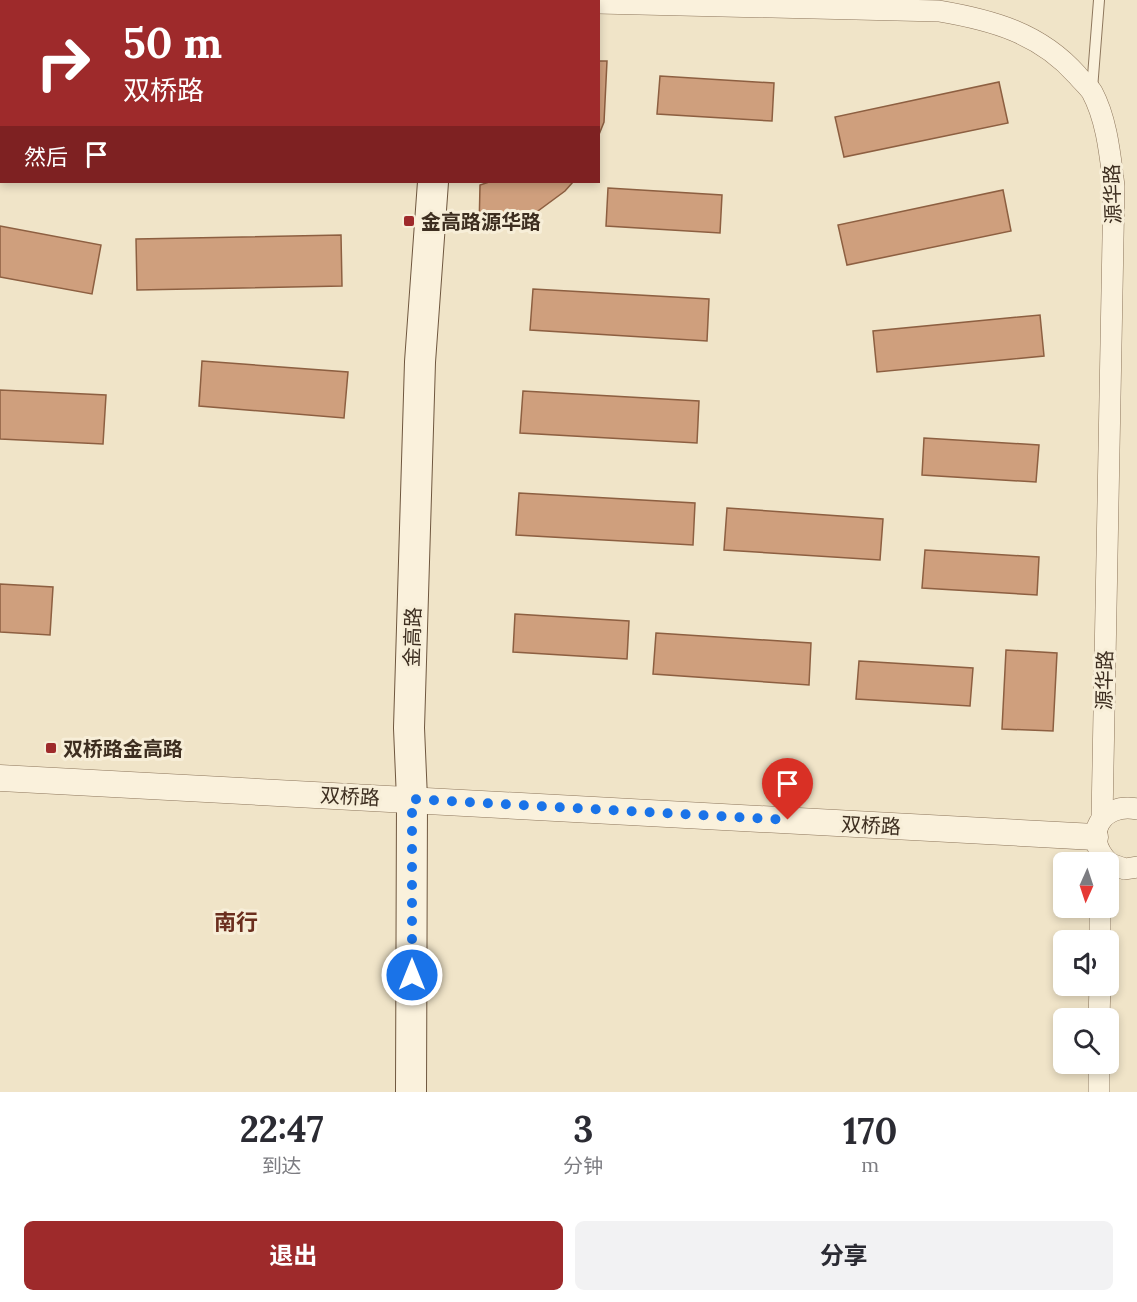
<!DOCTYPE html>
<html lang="zh">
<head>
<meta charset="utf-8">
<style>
  :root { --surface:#fff; --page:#f2f2f3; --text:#2b2b33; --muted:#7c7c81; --accent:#9e2a2b }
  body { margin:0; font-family:Lora,"Noto Sans SC",serif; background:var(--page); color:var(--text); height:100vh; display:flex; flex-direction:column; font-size:22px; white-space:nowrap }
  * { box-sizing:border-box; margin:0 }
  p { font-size:20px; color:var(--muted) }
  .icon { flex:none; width:33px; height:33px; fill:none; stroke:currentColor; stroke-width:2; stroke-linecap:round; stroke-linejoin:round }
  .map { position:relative; height:1092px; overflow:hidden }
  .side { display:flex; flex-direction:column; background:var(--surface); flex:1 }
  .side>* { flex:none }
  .hud { position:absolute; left:0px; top:0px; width:600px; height:183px; box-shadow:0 3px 9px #0003; background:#9e2a2b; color:#fff; overflow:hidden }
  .needle { width:39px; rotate:183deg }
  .buttons { position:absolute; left:1053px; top:852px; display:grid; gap:12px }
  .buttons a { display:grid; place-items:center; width:66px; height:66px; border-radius:9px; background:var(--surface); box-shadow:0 3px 9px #0003; font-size:30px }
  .pin { position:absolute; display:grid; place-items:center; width:51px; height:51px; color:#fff; margin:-62px -26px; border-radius:50% 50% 50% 0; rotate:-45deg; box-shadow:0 0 6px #0007 }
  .pin .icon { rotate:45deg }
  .me { position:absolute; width:66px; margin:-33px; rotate:0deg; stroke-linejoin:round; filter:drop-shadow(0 0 4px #0008) }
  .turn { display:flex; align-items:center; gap:21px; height:126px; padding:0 24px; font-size:27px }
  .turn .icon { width:78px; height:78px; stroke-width:2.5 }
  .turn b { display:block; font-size:42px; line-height:51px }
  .then { display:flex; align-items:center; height:57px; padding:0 24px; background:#0003; gap:12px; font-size:22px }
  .eta { display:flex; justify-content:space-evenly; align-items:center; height:102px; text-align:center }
  .eta b { font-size:36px; font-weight:700; line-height:42px }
  .cta { display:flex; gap:12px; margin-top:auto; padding:12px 24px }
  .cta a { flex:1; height:69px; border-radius:9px; background:var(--accent); color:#fff; font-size:24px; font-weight:700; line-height:69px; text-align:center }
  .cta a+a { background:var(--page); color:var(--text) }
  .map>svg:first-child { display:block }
  .building { fill:#cf9f7d; stroke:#8d5f41; stroke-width:1.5 }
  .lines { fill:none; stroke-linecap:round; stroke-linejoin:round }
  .service-casing { stroke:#8d765c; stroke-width:12 }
  .minor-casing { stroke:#8d765c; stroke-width:22 }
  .tertiary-casing { stroke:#8d765c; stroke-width:27 }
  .secondary-casing { stroke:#6f573f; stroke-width:32 }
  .service { stroke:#faf1dc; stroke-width:10 }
  .minor { stroke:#faf1dc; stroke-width:21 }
  .tertiary { stroke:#faf1dc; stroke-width:26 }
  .secondary { stroke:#faf1dc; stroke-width:30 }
  .route { stroke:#1a73e8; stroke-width:10; stroke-dasharray:0 18 }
  .poi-dot { fill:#9e2a2b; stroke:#f7eed8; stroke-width:2 }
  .labels { text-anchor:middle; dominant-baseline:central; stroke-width:6; stroke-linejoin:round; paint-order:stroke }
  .street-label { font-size:20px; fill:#3d2e20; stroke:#f7eed8 }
  .poi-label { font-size:20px; font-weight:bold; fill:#3d2e20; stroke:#f7eed8; text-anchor:start }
  .quarter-label { font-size:22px; font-weight:bold; fill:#6b2e1e; stroke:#f7eed8 }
</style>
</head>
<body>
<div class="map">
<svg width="1137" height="1092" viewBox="0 0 1137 1092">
  <rect width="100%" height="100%" fill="#f0e4c8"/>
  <!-- building -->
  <g class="building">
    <path d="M598,61H607L604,122L598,137Z"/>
    <path d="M660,76L774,83L772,121L657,114Z"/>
    <path d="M999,82L1008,123L844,157L835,117Z"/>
    <path d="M0,85L2,86V134H0Z"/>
    <path d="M489,182H573L565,191L527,219L479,231L480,185Z"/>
    <path d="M608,188L722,195L720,233L606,226Z"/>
    <path d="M1003,190L1011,231L847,265L838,225Z"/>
    <path d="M0,226L101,245L92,294L0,277Z"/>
    <path d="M341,235L342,286L137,290L136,239Z"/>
    <path d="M533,289L709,299L707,341L530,330Z"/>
    <path d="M1040,315L1044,356L877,372L873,331Z"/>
    <path d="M202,361L348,372L344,418L199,406Z"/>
    <path d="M0,390L106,395L103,444L0,439Z"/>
    <path d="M523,391L699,401L697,443L520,433Z"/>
    <path d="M924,438L1039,445L1036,482L922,475Z"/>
    <path d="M519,493L695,503L693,545L516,535Z"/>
    <path d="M727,508L883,519L880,560L724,550Z"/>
    <path d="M925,550L1039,557L1037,595L922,588Z"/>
    <path d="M0,584L53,587L50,635L0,632Z"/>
    <path d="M515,614L629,621L627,659L513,652Z"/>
    <path d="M656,633L811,643L809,685L653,674Z"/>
    <path d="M1006,650L1057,653L1053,731L1002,729Z"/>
    <path d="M859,661L973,668L970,706L856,699Z"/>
  </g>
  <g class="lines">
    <!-- service casing -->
    <g class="service-casing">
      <path id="service" d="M1092,89L1099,0"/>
    </g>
    <!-- minor casing -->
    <g class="minor-casing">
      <g id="minor">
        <path d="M41,0L99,2"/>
        <path d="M471,0L536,2"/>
        <path d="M598,3L939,11C992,20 1040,33 1077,75C1081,80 1088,86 1092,92C1107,120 1110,155 1114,186L1102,819"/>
        <path d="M1108,862C1082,836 1101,802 1137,809"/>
        <path d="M1108,863L1125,869L1137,867"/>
        <path d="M1100,940V908"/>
        <path d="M1099,1018L1100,986"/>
        <path d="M1099,1092V1064"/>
      </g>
    </g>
    <!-- tertiary casing -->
    <g class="tertiary-casing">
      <path id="tertiary" d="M0,778L1095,837"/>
    </g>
    <!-- secondary casing -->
    <g class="secondary-casing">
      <g id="secondary">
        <path d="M445,2V0"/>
        <path d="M411,1092L412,799L409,728L420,362L433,182"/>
      </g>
    </g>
    <!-- service -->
    <use href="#service" class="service"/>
    <!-- minor -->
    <use href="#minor" class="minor"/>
    <!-- tertiary -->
    <use href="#tertiary" class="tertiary"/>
    <!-- secondary -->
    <use href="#secondary" class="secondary"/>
  </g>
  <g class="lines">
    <!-- route -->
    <path class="route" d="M412,975V799L788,820"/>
  </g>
  <!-- markers -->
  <g class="poi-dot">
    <rect x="403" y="215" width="12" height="12" rx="3"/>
    <rect x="45" y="742" width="12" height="12" rx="3"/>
  </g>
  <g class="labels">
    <!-- street labels -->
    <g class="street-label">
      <text transform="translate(1112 194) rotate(-92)">源华路</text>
      <text transform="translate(412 637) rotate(-88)">金高路</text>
      <text transform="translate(1104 680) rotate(-89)">源华路</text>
      <text transform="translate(350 796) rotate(3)">双桥路</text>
      <text transform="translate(871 825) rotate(3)">双桥路</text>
    </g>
    <!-- poi labels -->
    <g class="poi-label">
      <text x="421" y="221">金高路源华路</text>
      <text x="63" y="748">双桥路金高路</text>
    </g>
    <!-- quarter labels -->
    <g class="quarter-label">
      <text x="236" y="922">南行</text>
    </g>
  </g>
</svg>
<div class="buttons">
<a><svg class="needle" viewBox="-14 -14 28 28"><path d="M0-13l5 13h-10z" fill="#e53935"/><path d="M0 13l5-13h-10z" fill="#7c7c81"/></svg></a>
<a><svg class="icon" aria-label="sound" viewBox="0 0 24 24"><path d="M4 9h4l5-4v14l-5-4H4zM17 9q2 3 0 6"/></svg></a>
<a><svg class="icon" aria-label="search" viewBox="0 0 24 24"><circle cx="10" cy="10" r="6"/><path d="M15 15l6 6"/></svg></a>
</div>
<div class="pin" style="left:788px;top:820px;background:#d93025"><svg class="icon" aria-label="arrive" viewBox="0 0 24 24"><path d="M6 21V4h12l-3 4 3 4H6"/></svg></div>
<svg class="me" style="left:412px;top:975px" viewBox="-20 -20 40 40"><circle r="17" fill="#1a73e8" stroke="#fff" stroke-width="3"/><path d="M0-11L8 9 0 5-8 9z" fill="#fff"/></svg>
<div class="hud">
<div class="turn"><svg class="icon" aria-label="right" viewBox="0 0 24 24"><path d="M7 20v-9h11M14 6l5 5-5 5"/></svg><div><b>50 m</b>双桥路</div></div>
<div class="then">然后<svg class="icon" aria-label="arrive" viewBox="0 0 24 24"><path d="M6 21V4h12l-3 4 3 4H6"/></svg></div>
</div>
</div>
<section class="side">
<div class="eta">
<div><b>22:47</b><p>到达</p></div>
<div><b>3</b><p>分钟</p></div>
<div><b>170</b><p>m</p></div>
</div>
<div class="cta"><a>退出</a><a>分享</a></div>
</section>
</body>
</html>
